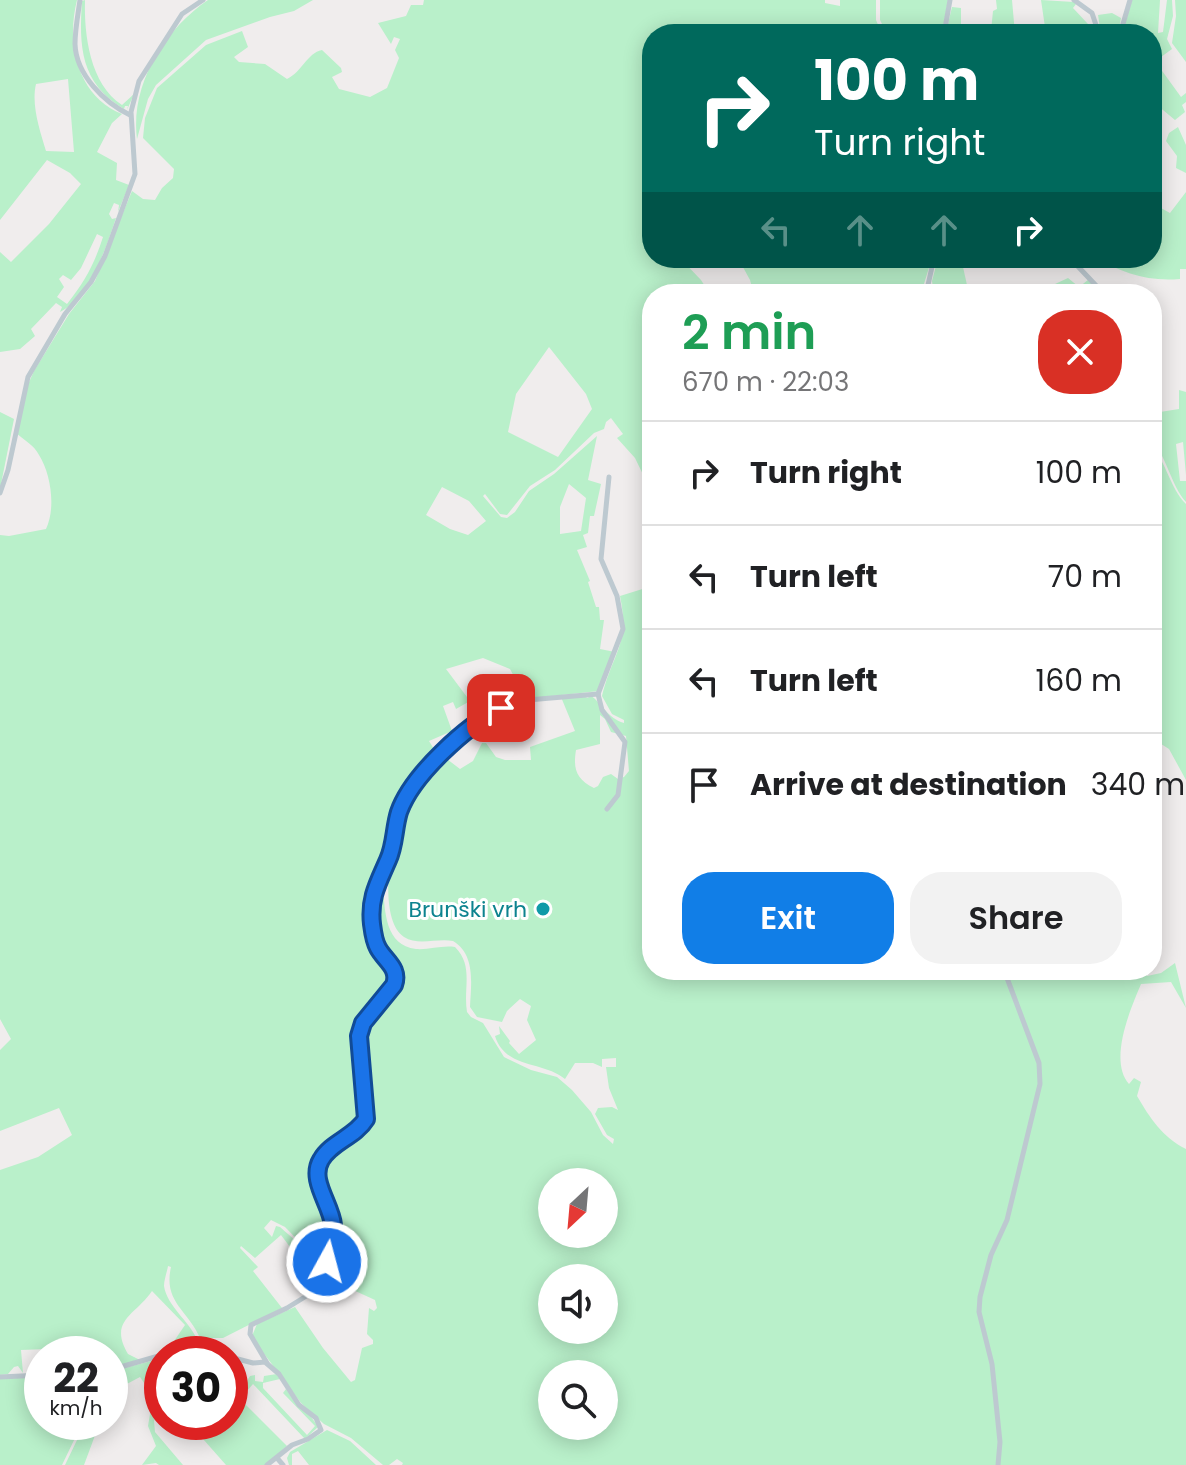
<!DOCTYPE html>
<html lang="en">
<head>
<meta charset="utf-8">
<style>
  :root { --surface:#fff; --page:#f2f2f2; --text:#202124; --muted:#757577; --line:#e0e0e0; --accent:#117ee7 }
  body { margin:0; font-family:Poppins,sans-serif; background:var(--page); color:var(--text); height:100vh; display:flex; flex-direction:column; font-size:30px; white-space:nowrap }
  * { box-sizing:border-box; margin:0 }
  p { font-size:26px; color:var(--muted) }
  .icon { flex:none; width:44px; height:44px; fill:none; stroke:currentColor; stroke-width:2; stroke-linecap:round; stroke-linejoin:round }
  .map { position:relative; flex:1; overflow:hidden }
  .side { position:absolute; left:642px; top:284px; width:520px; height:696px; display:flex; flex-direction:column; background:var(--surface); border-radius:32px; box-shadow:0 4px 20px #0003 }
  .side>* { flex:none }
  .banner { position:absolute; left:642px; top:24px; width:520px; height:244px; border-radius:32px; box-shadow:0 4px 20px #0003; background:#00695c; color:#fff; overflow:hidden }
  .needle { width:52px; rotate:206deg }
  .fabs { position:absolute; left:538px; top:1168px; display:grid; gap:16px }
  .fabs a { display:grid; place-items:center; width:80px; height:80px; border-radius:50%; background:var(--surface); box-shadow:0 4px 20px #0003; font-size:40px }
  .speed { position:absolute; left:24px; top:1336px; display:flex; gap:16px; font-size:40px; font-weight:700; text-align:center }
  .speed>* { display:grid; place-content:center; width:104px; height:104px; border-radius:50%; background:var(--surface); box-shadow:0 4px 20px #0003; line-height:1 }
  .speed small { font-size:20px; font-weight:400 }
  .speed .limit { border:12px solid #d22; background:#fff; color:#111 }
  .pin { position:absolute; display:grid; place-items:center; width:68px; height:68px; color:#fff; margin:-34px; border-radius:16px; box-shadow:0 4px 12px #0006 }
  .me { position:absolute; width:88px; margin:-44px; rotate:7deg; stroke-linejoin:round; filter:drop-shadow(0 0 6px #0008) }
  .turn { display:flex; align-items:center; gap:28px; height:168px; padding:0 40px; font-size:36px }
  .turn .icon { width:104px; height:104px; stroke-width:2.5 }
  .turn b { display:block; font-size:56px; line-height:68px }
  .lanes { display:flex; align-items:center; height:76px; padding:0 40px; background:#0003; justify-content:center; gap:40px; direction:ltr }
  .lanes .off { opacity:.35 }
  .round { display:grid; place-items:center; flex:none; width:84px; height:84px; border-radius:32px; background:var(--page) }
  .headline { display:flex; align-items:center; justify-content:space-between; height:136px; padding:0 40px }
  h1 { font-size:48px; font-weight:600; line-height:60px; color:#1e9e55 }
  .button { display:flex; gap:16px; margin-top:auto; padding:16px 40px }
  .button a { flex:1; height:92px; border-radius:32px; background:var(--accent); color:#fff; font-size:32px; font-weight:600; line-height:92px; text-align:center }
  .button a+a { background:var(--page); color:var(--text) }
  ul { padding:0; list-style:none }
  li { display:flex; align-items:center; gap:24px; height:104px; padding:0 40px; border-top:2px solid var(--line) }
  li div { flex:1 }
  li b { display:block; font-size:30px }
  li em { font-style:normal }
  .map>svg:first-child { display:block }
  .green { fill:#b9f0ca; fill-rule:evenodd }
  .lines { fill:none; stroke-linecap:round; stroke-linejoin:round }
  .minor { stroke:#bdc9d0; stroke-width:5 }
  .route-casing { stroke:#114b97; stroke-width:20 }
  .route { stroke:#1a73e8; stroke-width:14 }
  .culture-dot { fill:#0f9aa8; stroke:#fff; stroke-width:3 }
  .labels { text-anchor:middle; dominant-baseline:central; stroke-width:6; stroke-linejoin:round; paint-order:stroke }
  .culture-label { font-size:22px; fill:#0d838f; stroke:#fff; text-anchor:end }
</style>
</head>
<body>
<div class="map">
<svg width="1186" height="1465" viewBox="0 0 1186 1465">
  <rect width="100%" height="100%" fill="#f0eded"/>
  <!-- green -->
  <g class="green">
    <path d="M0,0H77C66,43 77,96 122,114L112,123L97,152L117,163L116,180L129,185L118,212L119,205L114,203L109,214L112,219L116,218C106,248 90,297 60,312L62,307L56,303L31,329L35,336L20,349L0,352V252L11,262L49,224L81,184L70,173L47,160L0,220ZM68,79L74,152L46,151C40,131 31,105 36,84ZM97,234L103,237C94,265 85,281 67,304L57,297L64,287L59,279L63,275L71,280L81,268Z"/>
    <path d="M85,0C84,35 90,84 122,105L134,94L127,110L128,106H125L124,109C80,83 79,46 82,1Z"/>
    <path d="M208,0H313L294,11L270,17L206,40L156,85L148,99L137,139C130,85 164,30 208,0Z"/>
    <path d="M424,0H825V3L840,6V0H876V20L882,34H652V258H680L701,280L710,294H652V493L635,458L617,438L623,434L611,418L606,422L604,429L594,433L555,470L530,486L507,515L500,514L485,494L483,496L501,517L507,518L515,512L529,491L554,474L597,436L588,480L601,484L594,516H590L588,533L583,535L587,547L577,550L590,581L588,582L596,607H599L600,620H604L600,649L615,652L599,691L515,700L500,706L498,703L506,699L505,696L515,691L518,684L510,669L483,658L446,669L470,701L456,709L453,702L443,706L452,731L429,741L437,754L402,800L390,849L375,876L369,898V931L373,944L394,974L393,981L366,1015L358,1029L356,1041L365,1116C357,1137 325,1140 317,1163C309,1182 326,1203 329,1223C330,1237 326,1253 324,1267L285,1227L271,1220L264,1228L272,1237L276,1226L280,1227C297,1242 314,1255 321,1276L317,1283L281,1235L255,1258L241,1246L240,1248L258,1267L253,1271L282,1308L223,1338H200C188,1310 163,1302 171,1267L168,1266C167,1272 164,1280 164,1286C167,1306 189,1321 197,1339L194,1347L168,1350L185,1325L152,1291C136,1315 108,1320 128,1354L140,1360L113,1367L110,1354H107L102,1343L72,1348L21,1350L23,1373L18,1366L14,1367L8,1374L0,1375V1170L38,1157L72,1135L59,1108L0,1131V1050L11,1039L0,1019V535L9,536L46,529C56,508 51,474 39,455C34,445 24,440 16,433L26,389L34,371L69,314L95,281L132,191L143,199L155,200L162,188L173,178L174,169L143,138L145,118L157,88L206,45L242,31L248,47L234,57L239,62L265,64L287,79C302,72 307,53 322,50L341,68L342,72L332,77L339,89L370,97L387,88L399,58L395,50L400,39L394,37L391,44L378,23L406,16L411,5H423ZM549,347L586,394L592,409L558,457L508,432L516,394ZM569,484L586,498L581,531L560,534V507ZM442,487L469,501L486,521L468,535L450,529L426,515Z"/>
    <path d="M880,0H948L942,34H887L880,20Z"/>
    <path d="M996,0H1012L1015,34H951V30L947,28L952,7L961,8V26L991,31L993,11L997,9Z"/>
    <path d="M1041,0L1074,2L1076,4L1073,8L1088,24L1087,34H1046Z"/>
    <path d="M1132,0H1160L1158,33L1163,32L1167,0H1172L1173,16L1167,39L1172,49L1161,57L1156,53L1152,57L1181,97L1186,93V102L1182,105L1185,112L1175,120L1157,105L1152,112V34H1122Z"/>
    <path d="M1175,0H1186V62L1172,43L1176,16Z"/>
    <path d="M1112,13L1121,18L1118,34H1101L1098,15Z"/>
    <path d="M1178,127L1186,145V173L1176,168L1177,156L1166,141L1169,133Z"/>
    <path d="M1186,192V269H1180V279C1146,282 1123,272 1094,258H1152V203L1170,213Z"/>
    <path d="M738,258H750L751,266L764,268L767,258H932L923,287L927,294H749L753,291L750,280Z"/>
    <path d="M938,258H961L969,294H934L932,281Z"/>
    <path d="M1068,278L1079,287L1088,280L1101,294H1038L1033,287L1055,284Z"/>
    <path d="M1179,390L1186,392V475L1183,442L1176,444L1180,481H1186V502C1171,485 1168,460 1153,442L1162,433L1152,440L1160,412L1179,409Z"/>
    <path d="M0,412L14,419L0,489Z"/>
    <path d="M1152,446C1167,464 1170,488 1186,504V780L1169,749L1158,742L1157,744L1162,748L1152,747Z"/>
    <path d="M652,586V970H1147V976L1161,973L1175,963L1186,1008L1171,982L1141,984C1131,1008 1108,1060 1129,1084L1134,1078L1141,1082L1137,1096C1150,1118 1162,1137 1186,1149V1465H402L403,1463L397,1459L389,1465H383L351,1438L324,1424L301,1403L256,1343L252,1336L257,1324L295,1307L323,1348L351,1382L355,1380L362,1348L373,1344V1340L367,1334L369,1308L374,1311L377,1308L375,1300L329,1279L335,1228L332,1211L320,1174L323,1162L332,1152L362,1132L371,1117L361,1043C362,1035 364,1026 368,1019C376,1007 399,994 400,979C400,966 386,958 380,948C370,928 372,905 380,886L383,887C385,912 385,945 416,949C429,950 442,945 455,947C474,966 463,988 467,1012L471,1017L483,1023L504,1057L531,1070L557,1077L572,1090L591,1112L603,1135L613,1144L614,1139L607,1135L595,1114L598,1108L612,1107L618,1110L609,1088L606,1067H616V1058L602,1059V1067L593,1063H575L565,1079C544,1061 505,1069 495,1036L500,1034L499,1026L510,1041L509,1043L519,1054L536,1040L527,1020L531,1006L520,999L507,1011L502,1022L477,1017L470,1007C471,984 476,955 453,941C437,938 418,946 404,937C374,917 393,819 410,794C418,780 432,768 443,756L460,769L473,761L482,743H486L496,757L505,760H531L530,747L575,731L561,697L582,696L588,698L590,695C603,704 607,718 624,723V720L612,714L602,696C613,652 630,645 620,596ZM600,715L605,719L611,732L626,736L629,771L624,777L618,779L611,774L603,777L598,786L594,788C576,779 573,769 576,750L600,744ZM552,1182H604V1234H552ZM552,1278H604V1330H552ZM552,1374H604V1426H552Z"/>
    <path d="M162,1358L159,1374L162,1376L161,1406L154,1421L155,1432L183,1465H159L156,1463L142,1465L156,1446L148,1426L153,1396L140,1377L123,1386L110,1399V1372Z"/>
    <path d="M277,1374L280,1379L263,1383V1388L307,1435L315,1426L283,1393L286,1389C295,1404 310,1412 318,1427L305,1439L253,1384L240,1399L287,1446L265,1465H226L188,1422H230V1397L236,1399L250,1376L255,1375V1381L263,1382L264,1376Z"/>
    <path d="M32,1377L35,1381L31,1405L42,1413V1422H55L63,1433L72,1431L76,1423V1436L62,1465H0V1379Z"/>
    <path d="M80,1422H100L84,1465H65L78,1438Z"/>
    <path d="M327,1430L350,1441L376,1465H309L298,1451L292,1454V1465H289L287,1458L290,1452Z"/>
  </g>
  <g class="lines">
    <!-- minor -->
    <g class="minor">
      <path d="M80,0C78,14 75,30 75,44C76,75 105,103 130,115"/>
      <path d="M1074,0L1092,13L1099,34"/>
      <path d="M944,34L950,0"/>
      <path d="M1120,34L1130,0"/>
      <path d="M1070,258L1104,294"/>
      <path d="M931,294L928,285L934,258"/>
      <path d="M1152,391L1158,407L1152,432"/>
      <path d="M0,493L8,470L28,377L65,314L91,282L105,256L135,174L131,112L139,81L182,14L203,0"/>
      <path d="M598,694L623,629L617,596L601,559L609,477"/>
      <path d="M598,694L602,710L625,742L618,795L607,809"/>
      <path d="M171,1354L206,1350L219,1354"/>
      <path d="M230,1357L253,1363L265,1362L279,1374L299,1405L316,1418L321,1430L308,1439L292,1445L267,1465"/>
      <path d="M267,1363L250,1334L251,1325L287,1308L316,1290L325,1277L333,1225L318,1180L319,1164L329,1150L353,1134L366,1119L359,1036L363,1023L394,985L396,971L377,947L371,908L373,894L388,862L399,812L407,795L423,774L487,715L516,701L598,694"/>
      <path d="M110,1370L162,1355"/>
      <path d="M0,1377L42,1375"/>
      <path d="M277,1458L283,1465"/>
      <path d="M998,1465L1000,1442L992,1364L979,1312L980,1297L991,1255L1007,1220L1040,1084L1039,1063L1004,970"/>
    </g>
  </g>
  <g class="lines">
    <!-- route casing -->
    <g class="route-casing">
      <path id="route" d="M327,1262C329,1251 333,1237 333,1225C331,1204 309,1180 321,1160C331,1142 355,1137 366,1119L359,1036L363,1023L394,985C400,968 385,961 378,948C374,941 373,932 372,924C369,898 378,883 388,860C395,845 394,828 399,812C412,775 466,726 501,708"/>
    </g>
    <!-- route -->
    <use href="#route" class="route"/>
  </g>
  <!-- markers -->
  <circle class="culture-dot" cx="543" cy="909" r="8"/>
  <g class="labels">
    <!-- culture labels -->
    <g class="culture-label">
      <text x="527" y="909">Brunški vrh</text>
    </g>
  </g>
</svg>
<div class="fabs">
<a><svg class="needle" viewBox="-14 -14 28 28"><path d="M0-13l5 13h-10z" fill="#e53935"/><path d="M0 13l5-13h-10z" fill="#757577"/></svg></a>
<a><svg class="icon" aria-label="sound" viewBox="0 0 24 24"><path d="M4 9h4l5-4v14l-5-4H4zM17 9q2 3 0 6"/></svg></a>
<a><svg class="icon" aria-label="search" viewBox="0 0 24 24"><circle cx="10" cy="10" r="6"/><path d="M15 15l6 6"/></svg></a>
</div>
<div class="speed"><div>22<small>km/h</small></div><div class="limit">30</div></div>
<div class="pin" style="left:501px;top:708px;background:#d93025"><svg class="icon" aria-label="arrive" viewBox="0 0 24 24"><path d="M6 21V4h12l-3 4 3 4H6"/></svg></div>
<svg class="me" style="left:327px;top:1262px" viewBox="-20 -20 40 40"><circle r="17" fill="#1a73e8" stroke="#fff" stroke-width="3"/><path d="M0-11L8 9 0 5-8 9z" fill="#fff"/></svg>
<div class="banner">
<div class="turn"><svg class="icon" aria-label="right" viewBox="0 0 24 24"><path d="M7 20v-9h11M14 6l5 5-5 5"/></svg><div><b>100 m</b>Turn right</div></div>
<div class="lanes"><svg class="icon off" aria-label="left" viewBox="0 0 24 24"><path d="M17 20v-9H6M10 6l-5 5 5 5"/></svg><svg class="icon off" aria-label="ahead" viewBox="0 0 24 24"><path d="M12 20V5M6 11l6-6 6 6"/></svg><svg class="icon off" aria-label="ahead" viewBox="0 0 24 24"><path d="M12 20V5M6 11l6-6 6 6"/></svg><svg class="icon" aria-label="right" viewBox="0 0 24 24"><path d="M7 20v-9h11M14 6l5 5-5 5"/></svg></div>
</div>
<section class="side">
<div class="headline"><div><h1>2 min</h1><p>670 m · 22:03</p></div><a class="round" style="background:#d93025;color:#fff"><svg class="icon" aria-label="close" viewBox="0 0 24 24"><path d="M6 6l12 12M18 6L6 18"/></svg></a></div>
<ul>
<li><svg class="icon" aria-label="right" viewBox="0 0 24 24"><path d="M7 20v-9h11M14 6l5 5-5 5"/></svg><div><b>Turn right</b></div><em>100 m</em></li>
<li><svg class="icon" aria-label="left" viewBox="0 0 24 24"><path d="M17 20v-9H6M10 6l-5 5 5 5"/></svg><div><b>Turn left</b></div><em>70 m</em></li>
<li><svg class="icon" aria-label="left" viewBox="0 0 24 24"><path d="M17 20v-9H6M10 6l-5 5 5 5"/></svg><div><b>Turn left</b></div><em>160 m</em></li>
<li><svg class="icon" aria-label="arrive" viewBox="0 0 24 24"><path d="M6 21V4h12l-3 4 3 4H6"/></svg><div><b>Arrive at destination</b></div><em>340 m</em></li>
</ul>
<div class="button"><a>Exit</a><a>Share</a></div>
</section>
</div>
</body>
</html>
